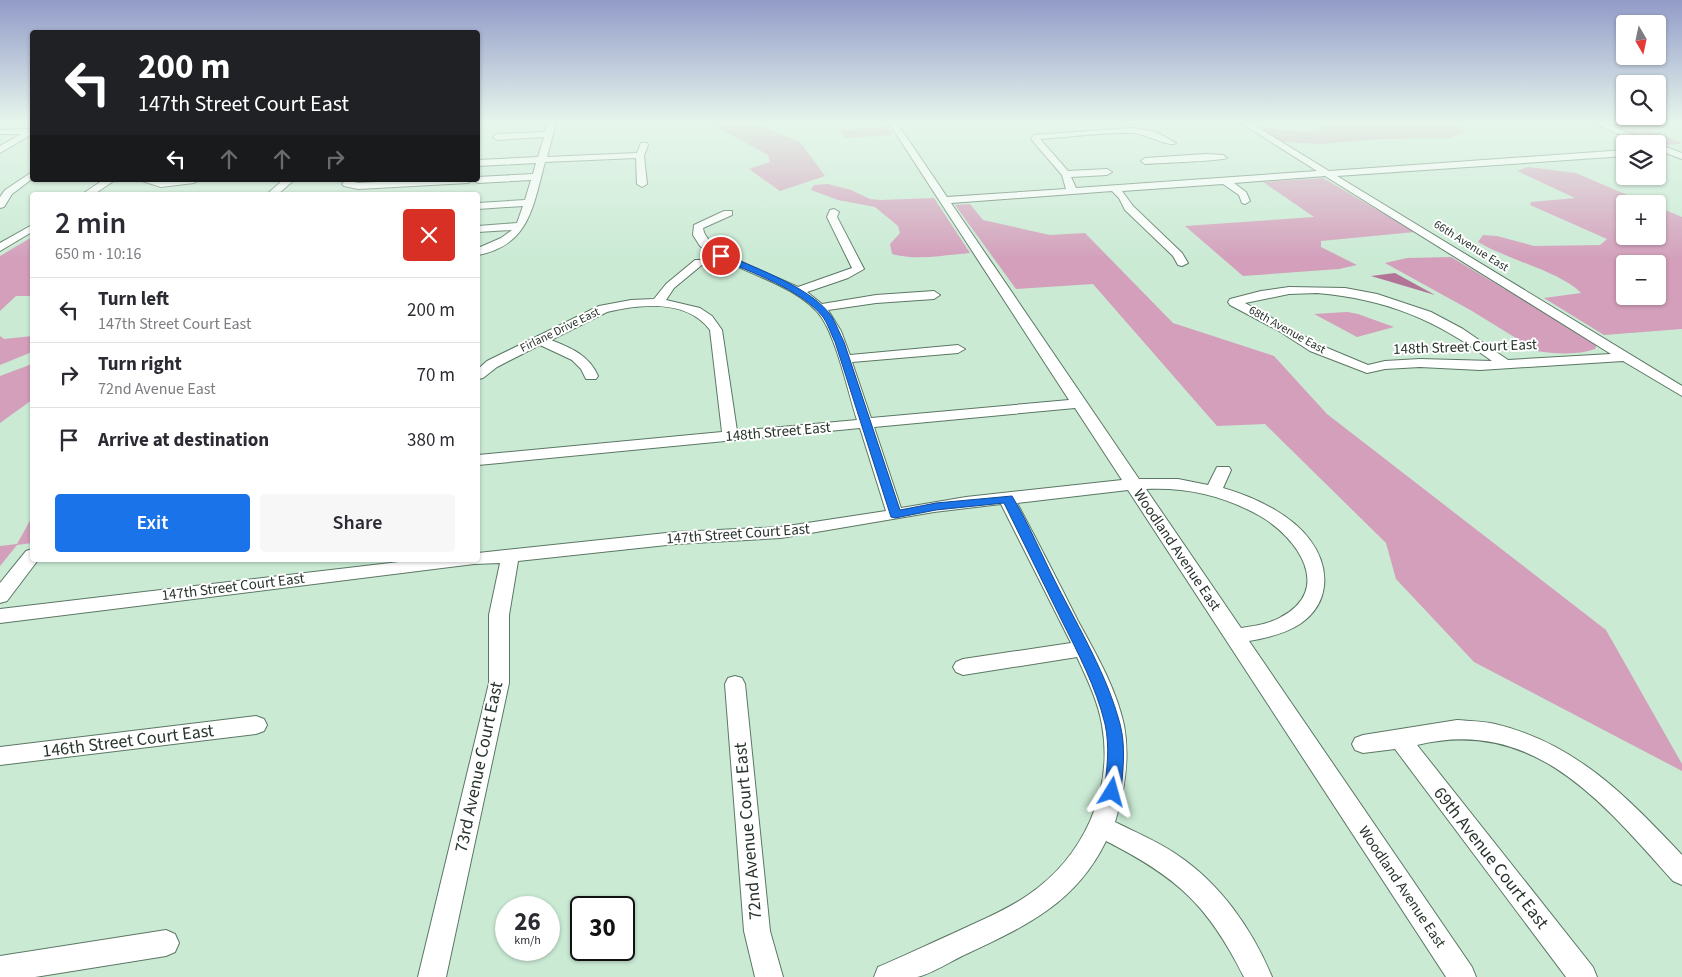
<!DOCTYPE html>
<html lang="en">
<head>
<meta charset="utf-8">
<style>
  :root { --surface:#fff; --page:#f7f7f7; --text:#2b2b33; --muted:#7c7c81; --line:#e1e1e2; --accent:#1a73e8 }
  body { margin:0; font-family:"Source Sans 3",sans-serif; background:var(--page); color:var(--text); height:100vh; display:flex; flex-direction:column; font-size:19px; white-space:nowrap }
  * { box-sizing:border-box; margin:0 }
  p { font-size:16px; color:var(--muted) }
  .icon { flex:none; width:28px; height:28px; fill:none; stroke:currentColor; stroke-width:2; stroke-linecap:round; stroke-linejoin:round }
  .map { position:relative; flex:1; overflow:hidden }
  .panel { position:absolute; left:30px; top:192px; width:450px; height:370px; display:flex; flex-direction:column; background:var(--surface); border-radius:5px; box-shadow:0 1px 4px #0004 }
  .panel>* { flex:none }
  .banner { position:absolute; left:30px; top:30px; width:450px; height:152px; border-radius:5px; box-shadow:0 1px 4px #0004; background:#202124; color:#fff; overflow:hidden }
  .needle { width:32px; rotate:171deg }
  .controls { position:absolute; left:1616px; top:15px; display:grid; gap:10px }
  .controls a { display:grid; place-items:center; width:50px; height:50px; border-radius:5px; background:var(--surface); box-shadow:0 1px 4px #0004; font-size:25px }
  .speed { position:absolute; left:495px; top:896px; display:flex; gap:10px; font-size:25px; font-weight:700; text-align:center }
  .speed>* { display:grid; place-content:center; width:65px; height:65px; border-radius:50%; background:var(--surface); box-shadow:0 1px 4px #0004; line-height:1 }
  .speed small { font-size:12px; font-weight:400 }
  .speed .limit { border:2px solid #111; border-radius:8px; background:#fff; color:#111 }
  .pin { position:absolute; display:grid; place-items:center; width:42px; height:42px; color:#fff; margin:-21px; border:2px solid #fff; border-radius:50%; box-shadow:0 1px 5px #0007 }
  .me { position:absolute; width:55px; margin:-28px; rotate:8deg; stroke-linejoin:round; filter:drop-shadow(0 0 4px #0008) }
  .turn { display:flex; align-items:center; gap:18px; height:105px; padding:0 25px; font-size:22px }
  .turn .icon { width:65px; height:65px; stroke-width:2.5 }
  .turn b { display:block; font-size:35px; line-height:42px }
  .lanes { display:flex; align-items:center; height:48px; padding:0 25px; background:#0003; justify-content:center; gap:25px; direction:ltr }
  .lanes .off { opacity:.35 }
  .round { display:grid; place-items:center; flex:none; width:52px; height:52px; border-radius:5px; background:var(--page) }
  .summary { display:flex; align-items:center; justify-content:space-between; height:85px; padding:0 25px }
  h1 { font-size:30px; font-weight:600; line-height:38px }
  .action { display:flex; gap:10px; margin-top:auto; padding:10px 25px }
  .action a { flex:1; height:58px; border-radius:5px; background:var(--accent); color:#fff; font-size:20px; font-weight:600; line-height:58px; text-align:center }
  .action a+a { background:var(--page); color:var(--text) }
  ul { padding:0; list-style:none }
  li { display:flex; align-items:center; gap:15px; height:65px; padding:0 25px; border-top:1px solid var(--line) }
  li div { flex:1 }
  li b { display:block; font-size:19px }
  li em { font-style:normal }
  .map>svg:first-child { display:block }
  .green { fill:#d39fbb; fill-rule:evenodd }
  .water { fill:#b27597 }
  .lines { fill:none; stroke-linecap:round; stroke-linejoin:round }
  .minor-casing { stroke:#5b7764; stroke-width:2 }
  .minor { fill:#fff; fill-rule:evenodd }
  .route { fill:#1a73e8; stroke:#114b97 }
  .labels { text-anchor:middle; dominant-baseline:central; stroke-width:4; stroke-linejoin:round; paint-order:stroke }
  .far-street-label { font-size:12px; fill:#27332b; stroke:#fff }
  .street-label { font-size:15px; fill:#27332b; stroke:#fff }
  .near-street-label { font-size:18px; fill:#27332b; stroke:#fff }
</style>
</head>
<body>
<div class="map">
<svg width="1682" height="977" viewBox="0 0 1682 977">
  <rect width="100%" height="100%" fill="#caead4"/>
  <!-- green -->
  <g class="green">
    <path d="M709,123H754L800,142L825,176L780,191L749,169L770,162L768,155Z"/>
    <path d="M1323,123H1460L1465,133L1449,138L1382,139L1319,144L1283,142L1258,127L1303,132L1317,131Z"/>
    <path d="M1601,123H1663L1654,128L1653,131L1682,143C1664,151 1620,130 1601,123Z"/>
    <path d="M888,127L893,135L844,138L840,130Z"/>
    <path d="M1528,167L1576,173L1648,204H1625V236H1658V207L1682,217V329L1604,335L1544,298L1581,293C1561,272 1506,259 1478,242L1483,235L1497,236L1534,246L1600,245L1607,239L1530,205L1531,202L1575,198L1517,171ZM1625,264H1658V296H1625Z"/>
    <path d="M1323,178L1415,232L1321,241V247L1357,265L1339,269L1243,276L1185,226L1314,217L1263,182Z"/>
    <path d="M828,184L851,190L870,199L880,200L934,198L970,253C943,255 918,261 892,254L890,244L900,233L898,226L875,207L838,200L811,190L814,185Z"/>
    <path d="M970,204L983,220L1050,235L1085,233L1173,323L1274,356L1327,414L1606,630L1682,764V771L1474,662L1396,579L1386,543L1265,424L1217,426L1093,284L1016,289L955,205Z"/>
    <path d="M32,237V296H16L0,311V256Z"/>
    <path d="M1451,257L1597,344L1595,349C1579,355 1555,354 1537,351L1472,311L1385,263L1407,258Z"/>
    <path d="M1347,312L1358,314L1394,327L1357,337L1314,314Z"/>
    <path d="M0,336L4,339L32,336V352L0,365Z"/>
    <path d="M32,364V400L0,423V376Z"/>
    <path d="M32,517V543L17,545L0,566V546L17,544Z"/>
  </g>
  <!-- water -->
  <path class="water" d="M1395,273L1435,295L1371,276Z"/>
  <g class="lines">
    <!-- minor casing -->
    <g class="minor-casing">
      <g id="minor">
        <path d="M548,123H556L547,157L637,153L641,143H647L648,145L644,156L647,184L642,187L637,184L636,158L545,162C533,206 530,245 478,255V248L501,238L512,230L478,232V226L517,223L523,206L478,209V203L525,200L531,180L478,183L473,180H478V177L533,174L536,163L478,166V160L538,157L544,137L497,140L493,137L497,134L545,132Z"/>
        <path d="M889,123H897L947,197L1066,189L1062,175L1031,139L1034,135L1134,128L1156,132L1176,143C1170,148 1144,133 1133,133C1103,132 1070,137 1040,139L1068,171L1107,169L1112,172L1107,175L1071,177L1076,188L1317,171L1241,123H1251L1329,171L1625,150V156L1337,176L1682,386V396L1623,361L1480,370L1420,367L1385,369L1367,373L1310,351L1279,331L1230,305L1228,302L1230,299L1261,291L1289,287L1345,288L1377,294L1431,312L1463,329L1508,360L1611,354L1325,176L1234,183L1246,192L1250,201L1245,204L1242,203L1239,195L1223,184L1122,191L1133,206L1182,253L1188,263L1182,266L1178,265L1173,256L1125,210L1119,198L1112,191L951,203L1139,479H1178L1208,485L1217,467H1229L1231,470L1223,488C1254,497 1291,514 1310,540C1331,568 1330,604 1300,624C1285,634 1266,638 1249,641L1472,967L1476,977H1446L1128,490L1017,503C1038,542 1058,581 1078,621C1096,654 1116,688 1124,725C1130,758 1125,790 1115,822C1135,832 1157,841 1176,854C1220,883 1252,929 1272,977H1244C1208,905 1177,877 1106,841C1075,905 1022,928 962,956C950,962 929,975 917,977C903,977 888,977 874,977L878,967C904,956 929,944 954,933C979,921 1005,911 1028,895C1083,858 1114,791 1102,725C1098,701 1087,679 1077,657L963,675L956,672L953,667L956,662L963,659L1071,643L1001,504L934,512L781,538L676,544L518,561L509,615V683L446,977H418L489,683V615L500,563L474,564L0,623V609L416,560H478V553L676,532L781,527L886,511L860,428L478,465V455L722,432L710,330C687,299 640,304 607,312L551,340C571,348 589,355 598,376L596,379H586L581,369L572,360L540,345L497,367L483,378L478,379V369L487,361L599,306L631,300L654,299L666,284L695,260H703L705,262L703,264L674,288L666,300L700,308L712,316L722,330L737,431L857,420C848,392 837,341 822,318C800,286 743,273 710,253L700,246L693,235L694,225L724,211H732V215L703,228C705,253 777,276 798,287L852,268L827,217L830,210L834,209L839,212L837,217L864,269L848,278L807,292L822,304L876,295L934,291L940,295L934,299L876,303L828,310L841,331L850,355L958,345L965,349L958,353L852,362L871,418L1069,400ZM1317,293C1387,299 1436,320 1492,361L1420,359L1385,361L1368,365L1320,345L1245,303L1289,294ZM1075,408L1122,480L966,497L901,508L874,427ZM1146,489C1186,487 1225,496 1260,516C1297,537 1334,589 1281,617C1269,624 1254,626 1241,628Z"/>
        <path d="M1593,123H1604L1654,144H1642Z"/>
        <path d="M32,129V134L0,153V146L21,134H0V130Z"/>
        <path d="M1658,144L1682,153V159L1658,150Z"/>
        <path d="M1206,154L1223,155L1227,158C1223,161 1157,163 1145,164L1141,161L1145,158Z"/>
        <path d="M32,172V179L12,194L4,207L0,208V197L5,190Z"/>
        <path d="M103,180H115L93,195H81Z"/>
        <path d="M139,180H199L194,183L161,187Z"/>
        <path d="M283,180H294L277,195H266Z"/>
        <path d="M346,180H356L354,182L358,183L416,180H473L468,183L358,189L344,186L342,184Z"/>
        <path d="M32,225V232L0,251V243Z"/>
        <path d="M32,549V560H38L7,601L0,603V583L26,551Z"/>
        <path d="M735,676L742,678L745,684L770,931L783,977H755L744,931L725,684L728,678Z"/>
        <path d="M256,716L264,719L267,725L264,731L256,734L0,765V747Z"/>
        <path d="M1457,720C1469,721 1483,721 1495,724C1576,743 1627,797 1682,855V885L1673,881C1603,803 1534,716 1417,745L1593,967L1597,977H1566L1395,749L1363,753L1355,750L1352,744L1355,738L1363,735Z"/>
        <path d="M166,930L175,934L179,943L175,952L166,956L35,977H0V956Z"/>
      </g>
    </g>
    <!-- minor -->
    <use href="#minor" class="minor"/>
  </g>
  <!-- sky -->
  <linearGradient id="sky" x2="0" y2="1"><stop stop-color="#929bc8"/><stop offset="0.47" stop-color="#e7f6ec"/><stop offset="1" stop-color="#e7f6ec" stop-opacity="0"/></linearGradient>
  <rect width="1682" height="260" fill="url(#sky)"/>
  <!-- route -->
  <path class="route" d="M718,254H724C755,268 813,288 832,317C836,324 840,334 844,342L900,510L936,503L1012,496C1029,524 1042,556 1057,585C1080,630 1107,675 1120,724C1126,747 1123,769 1121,792L1118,797L1112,799L1107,797L1104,792C1107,769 1110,747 1105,724C1096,687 1078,653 1061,619C1042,580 1023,542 1004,503L936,510L895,518L891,517L835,342C831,334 828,324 823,317C801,289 750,272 718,258Z"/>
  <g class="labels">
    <!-- far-street labels -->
    <g class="far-street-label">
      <text transform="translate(1471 246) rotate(32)">66th Avenue East</text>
      <text transform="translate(560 330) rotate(-26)">Firlane Drive East</text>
      <text transform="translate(1287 330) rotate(29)">68th Avenue East</text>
    </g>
    <!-- street labels -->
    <g class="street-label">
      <text transform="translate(1465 347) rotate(-2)">148th Street Court East</text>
      <text transform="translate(778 432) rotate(-5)">148th Street East</text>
      <text transform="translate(738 534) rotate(-4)">147th Street Court East</text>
      <text transform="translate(1177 550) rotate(56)">Woodland Avenue East</text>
      <text transform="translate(233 587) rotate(-7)">147th Street Court East</text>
      <text transform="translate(1402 887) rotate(56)">Woodland Avenue East</text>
    </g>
    <!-- near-street labels -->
    <g class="near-street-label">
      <text transform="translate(128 741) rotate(-7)">146th Street Court East</text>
      <text transform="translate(479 767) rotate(-78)">73rd Avenue Court East</text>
      <text transform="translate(748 831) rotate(-95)">72nd Avenue Court East</text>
      <text transform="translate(1491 858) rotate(52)">69th Avenue Court East</text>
    </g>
  </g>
</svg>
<div class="controls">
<a><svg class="needle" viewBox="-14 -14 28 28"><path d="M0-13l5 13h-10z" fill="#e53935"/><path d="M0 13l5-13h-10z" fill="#7c7c81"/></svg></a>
<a><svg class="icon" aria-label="search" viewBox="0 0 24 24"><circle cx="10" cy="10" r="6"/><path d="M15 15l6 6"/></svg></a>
<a><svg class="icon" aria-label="layers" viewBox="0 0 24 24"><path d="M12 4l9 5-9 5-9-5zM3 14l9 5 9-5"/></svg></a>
<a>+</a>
<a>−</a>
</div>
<div class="speed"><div>26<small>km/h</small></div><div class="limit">30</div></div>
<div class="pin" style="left:721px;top:256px;background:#d93025"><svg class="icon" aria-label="arrive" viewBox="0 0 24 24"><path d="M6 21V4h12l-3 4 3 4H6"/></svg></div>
<svg class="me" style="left:1112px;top:792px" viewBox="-20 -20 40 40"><path d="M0-17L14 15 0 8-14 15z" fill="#1a73e8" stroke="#fff" stroke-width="4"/></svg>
<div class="banner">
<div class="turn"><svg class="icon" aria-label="left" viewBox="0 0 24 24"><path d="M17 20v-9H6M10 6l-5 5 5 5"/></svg><div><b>200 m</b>147th Street Court East</div></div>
<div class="lanes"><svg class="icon" aria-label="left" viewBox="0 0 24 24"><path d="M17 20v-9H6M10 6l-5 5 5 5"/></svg><svg class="icon off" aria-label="ahead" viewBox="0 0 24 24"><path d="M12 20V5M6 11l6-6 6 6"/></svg><svg class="icon off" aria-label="ahead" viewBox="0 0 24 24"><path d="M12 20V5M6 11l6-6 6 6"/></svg><svg class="icon off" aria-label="right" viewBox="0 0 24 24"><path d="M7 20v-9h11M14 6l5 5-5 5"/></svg></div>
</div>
<section class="panel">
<div class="summary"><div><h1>2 min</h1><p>650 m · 10:16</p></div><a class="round" style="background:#d93025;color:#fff"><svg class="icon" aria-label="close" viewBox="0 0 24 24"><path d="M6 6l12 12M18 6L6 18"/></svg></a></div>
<ul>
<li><svg class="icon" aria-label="left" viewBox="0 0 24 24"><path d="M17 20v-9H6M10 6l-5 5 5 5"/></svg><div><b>Turn left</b><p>147th Street Court East</p></div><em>200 m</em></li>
<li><svg class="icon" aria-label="right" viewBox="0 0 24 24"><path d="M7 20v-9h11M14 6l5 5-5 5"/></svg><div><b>Turn right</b><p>72nd Avenue East</p></div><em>70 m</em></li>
<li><svg class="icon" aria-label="arrive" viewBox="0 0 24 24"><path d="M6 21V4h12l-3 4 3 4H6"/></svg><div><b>Arrive at destination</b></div><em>380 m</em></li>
</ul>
<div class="action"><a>Exit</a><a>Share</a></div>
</section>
</div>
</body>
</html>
